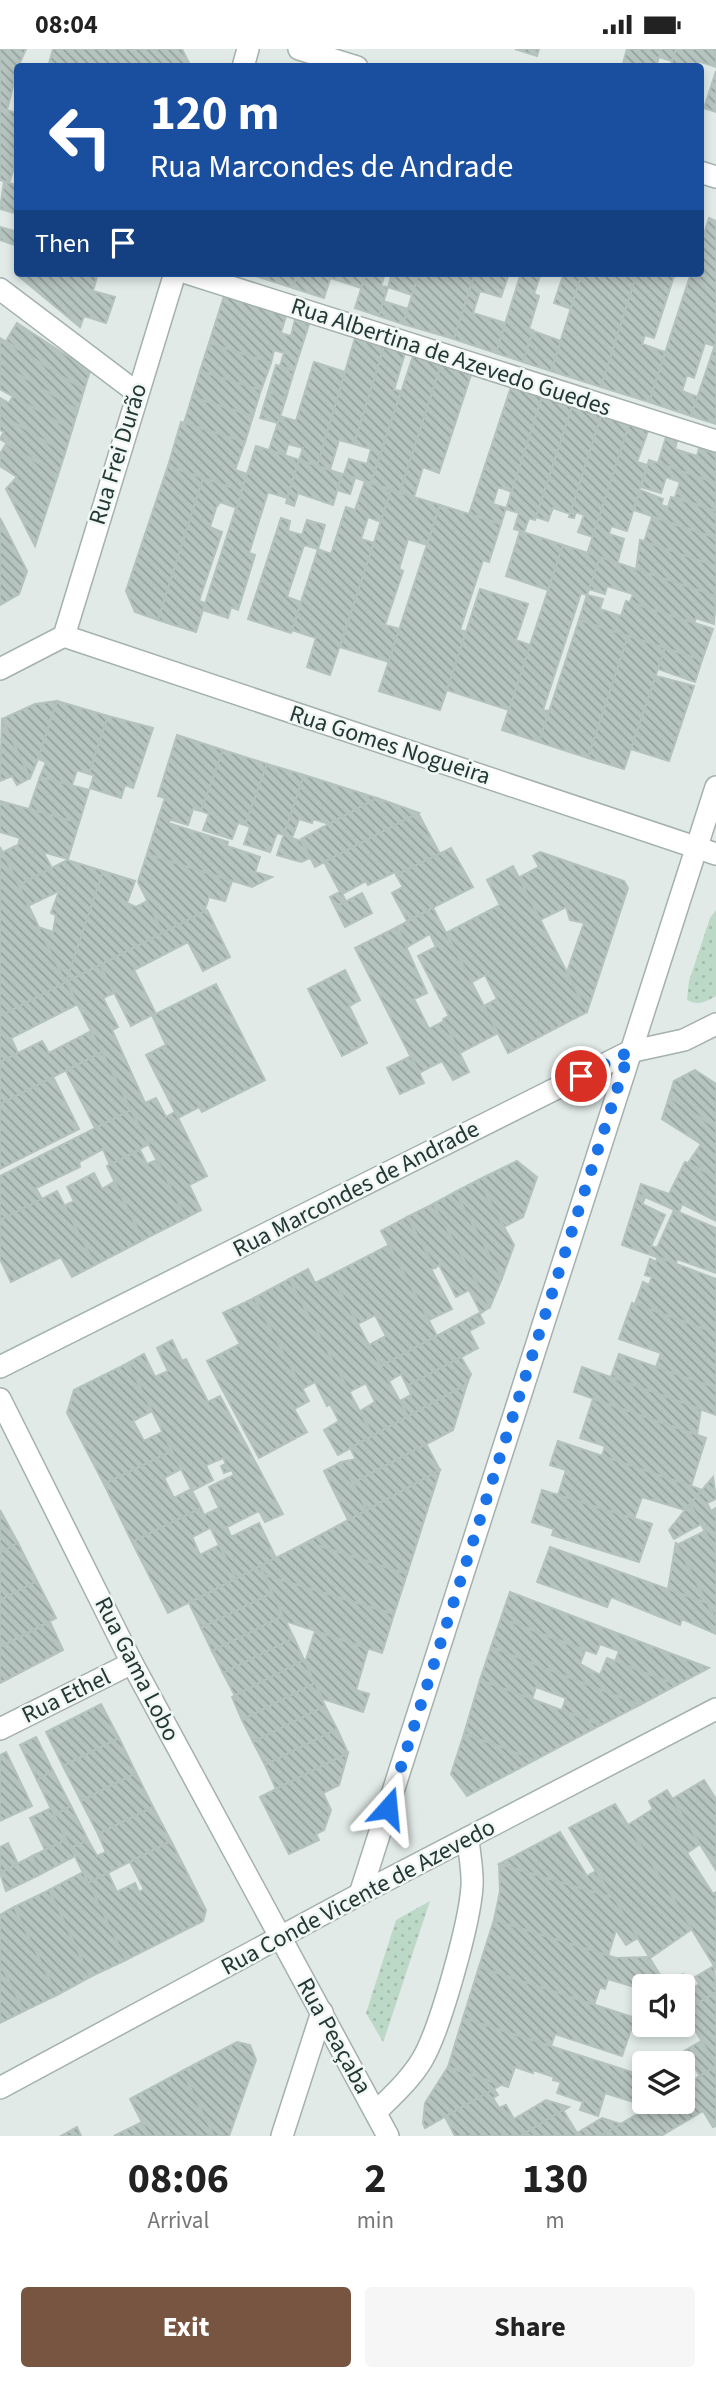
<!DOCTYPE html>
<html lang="en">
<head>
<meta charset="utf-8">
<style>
  :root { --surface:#fff; --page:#f6f6f6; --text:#222; --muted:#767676; --accent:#785541 }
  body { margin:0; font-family:"Source Sans 3",sans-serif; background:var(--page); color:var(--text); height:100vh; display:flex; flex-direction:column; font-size:26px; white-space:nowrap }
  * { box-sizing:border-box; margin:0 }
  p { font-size:23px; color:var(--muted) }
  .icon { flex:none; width:38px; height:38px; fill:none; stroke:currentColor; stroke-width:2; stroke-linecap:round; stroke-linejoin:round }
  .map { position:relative; height:2087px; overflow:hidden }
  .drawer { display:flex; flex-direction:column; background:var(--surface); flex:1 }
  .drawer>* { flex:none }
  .top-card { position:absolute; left:14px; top:14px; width:690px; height:214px; border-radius:7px; box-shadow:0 4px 10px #0003; background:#1a4fa0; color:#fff; overflow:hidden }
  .tools { position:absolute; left:632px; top:1925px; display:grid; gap:14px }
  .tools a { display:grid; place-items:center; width:63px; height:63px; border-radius:7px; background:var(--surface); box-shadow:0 4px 10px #0003; font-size:35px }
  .pin { position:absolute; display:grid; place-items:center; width:60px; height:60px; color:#fff; margin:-30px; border:4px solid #fff; border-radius:50%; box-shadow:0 2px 7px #0007 }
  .me { position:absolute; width:77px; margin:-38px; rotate:18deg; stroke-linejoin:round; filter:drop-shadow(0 0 5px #0008) }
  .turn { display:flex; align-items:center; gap:24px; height:147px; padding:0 21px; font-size:32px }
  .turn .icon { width:91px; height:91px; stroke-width:2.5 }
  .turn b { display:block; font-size:49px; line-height:60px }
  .then { display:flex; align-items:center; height:66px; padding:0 21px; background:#0003; gap:14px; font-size:26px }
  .eta { display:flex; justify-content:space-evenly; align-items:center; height:119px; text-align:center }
  .eta b { font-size:42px; font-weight:700; line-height:49px }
  .button { display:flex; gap:14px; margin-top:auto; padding:14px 21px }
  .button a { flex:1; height:80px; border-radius:7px; background:var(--accent); color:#fff; font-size:28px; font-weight:700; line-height:80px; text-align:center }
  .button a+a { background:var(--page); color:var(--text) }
  .status { display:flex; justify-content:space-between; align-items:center; height:49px; padding:0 35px; background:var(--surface); direction:ltr }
  .status svg { height:19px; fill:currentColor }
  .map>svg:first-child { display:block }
  .park { fill:url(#park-dots) }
  .building { fill:url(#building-back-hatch); stroke:#b4c2be; stroke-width:2 }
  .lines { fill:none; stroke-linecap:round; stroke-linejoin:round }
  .minor-casing { stroke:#a4b1ae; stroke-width:24 }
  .minor { stroke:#fff; stroke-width:21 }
  .route { stroke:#1a73e8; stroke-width:12; stroke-dasharray:0 21.6 }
  .labels { text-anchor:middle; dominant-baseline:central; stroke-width:5; stroke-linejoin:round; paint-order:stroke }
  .street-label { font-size:24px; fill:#233835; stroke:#f1f7f4 }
</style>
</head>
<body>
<div class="status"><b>08:04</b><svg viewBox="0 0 49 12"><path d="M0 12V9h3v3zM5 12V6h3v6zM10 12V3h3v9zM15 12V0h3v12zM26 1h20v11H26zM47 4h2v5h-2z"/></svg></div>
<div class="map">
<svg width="716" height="2087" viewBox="0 0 716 2087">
  <defs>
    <pattern id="park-dots" width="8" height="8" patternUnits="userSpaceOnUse" patternTransform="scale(1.75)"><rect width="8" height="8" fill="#bcd9c7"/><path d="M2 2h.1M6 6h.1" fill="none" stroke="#a1bbac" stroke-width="1.8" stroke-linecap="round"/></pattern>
    <pattern id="building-back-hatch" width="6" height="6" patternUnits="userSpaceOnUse" patternTransform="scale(1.75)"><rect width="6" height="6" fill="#b6c4c0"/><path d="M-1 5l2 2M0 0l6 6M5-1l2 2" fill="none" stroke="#94a09d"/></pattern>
  </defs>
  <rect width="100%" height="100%" fill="#e1eae7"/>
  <!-- park -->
  <g class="park">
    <path d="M716,861V947C705,953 698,957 687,951L689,932L710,869Z"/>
    <path d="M430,1852L384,1991L383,1993L366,1964L396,1871Z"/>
  </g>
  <!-- building -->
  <g class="building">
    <path d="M0,0H26L18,18L7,61L16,64L18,58V110L0,104Z"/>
    <path d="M53,0H182L190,16L48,18Z"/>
    <path d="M515,0H539L537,7Z"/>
    <path d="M627,0H676L672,12L659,8L656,18H622Z"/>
    <path d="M676,0H716V18L698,12L696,18H670Z"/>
    <path d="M716,22V63L704,59Z"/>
    <path d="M0,104L17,110L9,134L0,131Z"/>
    <path d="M4,132L18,137V165L0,160Z"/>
    <path d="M709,169L716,172V293L715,297L705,294L694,329L687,326L682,342L698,348L691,367L649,353L691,224H700V197Z"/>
    <path d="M0,178L18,183V197L0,191Z"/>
    <path d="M18,219V224H98L93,242L115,248L106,274L84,267L80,278L16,225Z"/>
    <path d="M246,224H297L293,239Z"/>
    <path d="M297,224H332L324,249L293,239Z"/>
    <path d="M332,224H366L361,239L330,229Z"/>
    <path d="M366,224H385L381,237L388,238L379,267L355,259Z"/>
    <path d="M392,224H419L412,246L388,238Z"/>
    <path d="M419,224H475L454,290L403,275Z"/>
    <path d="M475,224H509L501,248L480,242L473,264L505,274L496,304L454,290Z"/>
    <path d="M521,224H541L534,245L539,247L529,280L533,281L523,313L496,304Z"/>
    <path d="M564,224H582L571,260L554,254Z"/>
    <path d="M582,224H637L601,338L551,322Z"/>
    <path d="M637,224H675L654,289L645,286L642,295L665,303L649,353L601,338Z"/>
    <path d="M224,247L286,267L281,284L291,287L295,270L309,275L294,322L280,317L284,304L274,301L271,314L209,294Z"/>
    <path d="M383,252L408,260L403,275L379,267Z"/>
    <path d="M17,274L90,322L84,341L6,292Z"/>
    <path d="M533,282L561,292L551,322L523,313Z"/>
    <path d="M0,289L84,341L78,361L0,314Z"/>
    <path d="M355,289L384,298L354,395L339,391L330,421L317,417Z"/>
    <path d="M716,293V375L691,367Z"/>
    <path d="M209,294L271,314L261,341L200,322Z"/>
    <path d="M384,298L405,304L394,341L401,342L371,434L344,425L349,410L367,415L371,400L354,395Z"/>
    <path d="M413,307L441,316L400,443L371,434Z"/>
    <path d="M314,313L345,323L317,417L299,411L303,399L288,395L285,406L269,401L280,367L296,372Z"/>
    <path d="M0,314L78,361L72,381L0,340Z"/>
    <path d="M276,316L294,322L286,349L268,343Z"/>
    <path d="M441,316L471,326L439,424L423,418L414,448L400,443Z"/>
    <path d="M200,322L261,341L253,367L192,348Z"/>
    <path d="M511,338L542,348L512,443L498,438L493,455L506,459L501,475L469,465Z"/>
    <path d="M268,343L286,349L278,374L260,369Z"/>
    <path d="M13,347L72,381L65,404L0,365V349L9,354Z"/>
    <path d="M192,348L253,367L245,393L184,374Z"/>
    <path d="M542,348L572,358L535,471L529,469L524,483L514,480L519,464L506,460Z"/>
    <path d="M572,358L601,367L570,465L553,459L548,472L536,468Z"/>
    <path d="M0,365L65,404L58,426L0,390L4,383L0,381Z"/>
    <path d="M601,367L629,376L593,488L578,483L584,466L576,463L574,469L569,468Z"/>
    <path d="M181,373L245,393L235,421L247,425L242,442L168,417Z"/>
    <path d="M629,376L648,382L637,413L647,416L627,482L611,477L609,485L624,490L617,515L587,505Z"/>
    <path d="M666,388L677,392L675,400L697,407L699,399L716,405V434L658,414Z"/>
    <path d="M6,395L58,426L35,497L6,440L17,428L0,417V405Z"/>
    <path d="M256,397L299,411L287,449L268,443L249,504L255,506L238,561L231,558L228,569L203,561Z"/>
    <path d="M299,411L342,425L333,456L298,444L294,457L286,454Z"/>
    <path d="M649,411L716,434V462L675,448L680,433L666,428L661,444L641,438Z"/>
    <path d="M168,417L203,429L158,571L135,563L126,542Z"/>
    <path d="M342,425L355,429L350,445L337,441Z"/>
    <path d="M203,429L242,442L237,459L220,453L216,459L210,478L222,483L199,552L205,554L196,583L158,571Z"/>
    <path d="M365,432L391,441L381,473L368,468L361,490L374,494L330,626L307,618L316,589L292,581L318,500L331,505L346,458L355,461Z"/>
    <path d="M391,441L440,456L427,496L408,490L399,520L403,522L385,576L400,580L389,613L340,598Z"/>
    <path d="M640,441L663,450L661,456L668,458L671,448L716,462V489L634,461Z"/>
    <path d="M440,456L501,475L489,513L483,511L460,581L467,583L440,661L379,642Z"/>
    <path d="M652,468L716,489V517L644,493Z"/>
    <path d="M0,469L27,522L19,545L0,556Z"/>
    <path d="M281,469L290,472L288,482L302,486L307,471L325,476L318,500L304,496L287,548L301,553L291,584L248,570Z"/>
    <path d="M520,482L563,496L548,541L506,527Z"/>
    <path d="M640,491L716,517V547L636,521Z"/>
    <path d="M563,496L600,508L587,546L581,544L543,661L549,662L539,693L502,681Z"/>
    <path d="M600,508L716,547L714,575L696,569L694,574L630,553L633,545L607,537L605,545L589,540Z"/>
    <path d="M480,540L528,555L516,591L530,596L509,661L447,641Z"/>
    <path d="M587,546L603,550L600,560L621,567L626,552L713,580L702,611L579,571Z"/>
    <path d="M579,571L628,587L588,709L539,693Z"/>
    <path d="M628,587L665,599L624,720L588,709Z"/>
    <path d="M665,599L702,611L695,633L658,620Z"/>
    <path d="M656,627L694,637L669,712L631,700Z"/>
    <path d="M57,652L38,710L30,729L2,670L35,655Z"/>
    <path d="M57,652L108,667L89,725L77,721L72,736L40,728L46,713L38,710Z"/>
    <path d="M108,667L153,679L133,739L125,736L121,749L90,739L94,726L89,725Z"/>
    <path d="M2,670L30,729L17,736L12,727L0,732Z"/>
    <path d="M177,686L223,701L201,762L193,760L188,776L159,767L165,749L158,747Z"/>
    <path d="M223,701L267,715L245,776L238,774L232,790L203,781L209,765L201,762Z"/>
    <path d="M267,715L304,726L284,786L277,784L270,803L244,795L250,778L245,776Z"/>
    <path d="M304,726L377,749L329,775L313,770L312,774L299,770L292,789L301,792L310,809L301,813L277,806Z"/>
    <path d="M40,728L89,741L79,774L29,760Z"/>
    <path d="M377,749L419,764L315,818L301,790Z"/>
    <path d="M0,752L79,774L68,810L43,803L52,819L19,836L3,803L18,796L20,789L0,783Z"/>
    <path d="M418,764L440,805L396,826L395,823L368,836L366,832L342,845L346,852L335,858L330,848L340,843L324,813Z"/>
    <path d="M159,767L170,771L168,774L228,793L227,797L260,808L255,823L272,828L252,838L147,805Z"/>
    <path d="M0,798L66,934L1,967L0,965Z"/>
    <path d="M451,799L473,838L407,872L392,844L403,838L396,826Z"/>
    <path d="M540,803L624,832L628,839L587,963L567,923L584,874L570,871L566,858L540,871L518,829L539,818L533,807Z"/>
    <path d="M147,805L232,832L225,852L209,848L204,863L163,884L138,833Z"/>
    <path d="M67,811L103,822L66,934L38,878L53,883L56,866L51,864L59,842L28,857L19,836Z"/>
    <path d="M513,817L587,963L508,1004L484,957L497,950L485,926L472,933L446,884L500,856L487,831Z"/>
    <path d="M103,822L135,832L127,854L136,858L147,852L163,884L66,933Z"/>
    <path d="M362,844L372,864L345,878L335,858Z"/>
    <path d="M433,859L498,984L460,1004L443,970L449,967L418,907L436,898L430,885L407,898L397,878Z"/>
    <path d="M207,861L230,908L203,922L188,893L134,921L156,965L216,935L265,1031L202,1063L199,1058L178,1069L146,1006L166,996L152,966L131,977L100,916Z"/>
    <path d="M397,878L427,944L414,950L429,980L444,972L469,1023L453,1031L442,1012L419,1024L355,899Z"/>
    <path d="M100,916L114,944L103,949L118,978L112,981L145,1054L156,1049L166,1068L175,1063L207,1127L189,1136L201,1161L186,1169L66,933Z"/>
    <path d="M345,921L360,951L349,957L367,994L342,1007L308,940Z"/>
    <path d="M66,933L78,955L11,989L18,1004L0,1013V967Z"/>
    <path d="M91,982L102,1003L0,1055V1013L42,992L49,1004Z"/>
    <path d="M102,1003L131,1061L95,1079L66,1022Z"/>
    <path d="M411,1007L424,1034L400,1045L387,1019Z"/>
    <path d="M695,1021L716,1035V1079L669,1048L674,1032Z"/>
    <path d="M53,1028L79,1080L0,1120V1055Z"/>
    <path d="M669,1048L716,1079V1128L688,1114L701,1095L662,1070Z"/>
    <path d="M131,1061L149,1095L110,1116L103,1100L79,1113L80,1118L36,1139L42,1150L0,1171V1127Z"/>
    <path d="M140,1101L147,1115L157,1111L186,1169L143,1191L107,1117Z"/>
    <path d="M517,1112L537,1128L523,1168L504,1178L478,1131Z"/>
    <path d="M685,1113L716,1128V1172L682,1155L679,1163L638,1145L641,1135L669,1145Z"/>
    <path d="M94,1124L102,1140L114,1133L143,1191L95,1216L64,1157L74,1152L67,1138Z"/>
    <path d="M478,1131L514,1196L502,1229L455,1143Z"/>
    <path d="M57,1142L95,1216L72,1228L61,1208L11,1233L0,1210V1171Z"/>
    <path d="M455,1143L502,1229L490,1258L433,1155Z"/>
    <path d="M638,1145L645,1149L642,1155L665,1166L651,1197L657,1199L674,1161L716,1179V1224L677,1210L676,1215L622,1196Z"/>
    <path d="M433,1155L490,1258L481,1264L469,1241L456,1248L439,1216L435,1219L407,1168Z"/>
    <path d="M407,1168L435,1219L431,1220L452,1260L429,1271L381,1182Z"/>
    <path d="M389,1196L437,1287L381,1317L369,1296L386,1287L375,1266L358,1275L331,1226Z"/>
    <path d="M658,1208L716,1230V1284L635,1255L643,1233L649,1236L652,1228L645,1226L650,1210L656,1213Z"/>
    <path d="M308,1220L315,1234L331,1226L408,1367L373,1387L360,1362L375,1353L366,1334L349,1343L289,1230Z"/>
    <path d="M289,1230L373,1387L338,1406L324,1381L339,1372L330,1355L327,1357L315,1333L302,1340L254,1249Z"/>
    <path d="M254,1249L309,1352L294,1360L307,1383L259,1409L207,1312L240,1295L223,1264Z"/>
    <path d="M632,1254L716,1284V1339L656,1318L661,1304L619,1290Z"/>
    <path d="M479,1264L484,1274L469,1282L478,1299L407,1337L401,1325L389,1332L381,1317Z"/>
    <path d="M172,1291L182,1312L186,1310L208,1353L220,1347L283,1465L265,1473L259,1462L227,1478L231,1488L259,1474L276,1509L236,1530L204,1466L219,1459L209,1438L234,1426L232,1421L224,1424L221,1417L226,1415L223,1409L209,1415L206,1417L213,1431L192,1442L128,1314L144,1305L155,1328L168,1322L157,1299Z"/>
    <path d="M619,1305L716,1339V1366L611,1328Z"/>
    <path d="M461,1308L471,1325L467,1335L408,1367L400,1352L411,1346L407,1337Z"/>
    <path d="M128,1314L152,1362L133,1372L138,1381L144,1392L162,1383L172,1402L104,1435L67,1364L74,1341Z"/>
    <path d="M582,1318L701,1360L697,1386L574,1343Z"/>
    <path d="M467,1335L453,1381L353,1434L341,1413L356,1410L350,1399Z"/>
    <path d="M593,1350L706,1389L691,1437L602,1407L605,1397L580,1389Z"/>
    <path d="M558,1392L691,1437L702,1441L685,1461L642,1448L634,1470L558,1446L566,1421L550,1416Z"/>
    <path d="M426,1395L440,1421L367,1461L353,1434Z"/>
    <path d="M172,1402L181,1420L164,1429L174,1449L191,1440L201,1459L132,1493L104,1435Z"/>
    <path d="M341,1413L367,1461L348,1471L324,1422Z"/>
    <path d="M440,1421L407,1525L307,1493L367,1461Z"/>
    <path d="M713,1428L716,1450L707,1454L711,1462L716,1459V1503L690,1455Z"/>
    <path d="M542,1441L652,1475L639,1513L552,1486L554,1480L532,1473Z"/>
    <path d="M690,1455L701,1475L674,1490L669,1481Z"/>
    <path d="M201,1459L210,1479L192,1488L200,1506L219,1496L236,1530L168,1564L132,1493Z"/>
    <path d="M0,1461L18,1494L0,1504Z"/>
    <path d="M705,1482L716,1503V1571L677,1496Z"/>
    <path d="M307,1493L407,1525L394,1565L264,1526L260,1517Z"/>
    <path d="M676,1493L677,1496L707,1554L668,1540Z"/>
    <path d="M18,1494L37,1532L0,1551V1504Z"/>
    <path d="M550,1498L707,1554L716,1571V1585L682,1570L680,1576L611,1548L607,1558L537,1533Z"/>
    <path d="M260,1517L272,1544L201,1579L189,1554Z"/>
    <path d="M264,1526L394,1565L382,1604L285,1572Z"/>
    <path d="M37,1532L56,1569L0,1598V1551Z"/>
    <path d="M510,1543L609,1581L709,1619L677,1636L615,1613L619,1602L600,1595L596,1605L501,1569Z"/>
    <path d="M272,1544L283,1567L212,1602L201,1579Z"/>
    <path d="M283,1567L294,1589L223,1624L212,1602Z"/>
    <path d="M501,1569L585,1602L580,1615L600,1626L607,1609L677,1636L640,1656L491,1598Z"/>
    <path d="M50,1573L63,1601L0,1634V1598Z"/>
    <path d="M315,1582L368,1600L356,1641L369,1645L363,1663L323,1650L305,1614Z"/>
    <path d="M294,1589L304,1611L235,1647L223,1624Z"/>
    <path d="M491,1598L565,1627L640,1656L601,1676L562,1661L566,1649L536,1638L532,1650L480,1631Z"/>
    <path d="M304,1611L315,1634L242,1671L232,1648Z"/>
    <path d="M480,1631L532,1650L601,1676L535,1711L464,1685Z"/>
    <path d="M315,1634L325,1657L253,1693L242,1671Z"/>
    <path d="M101,1655L119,1689L63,1717L46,1683Z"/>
    <path d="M325,1657L337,1680L265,1716L253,1693Z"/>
    <path d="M337,1680L348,1704L276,1740L265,1716Z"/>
    <path d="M464,1685L499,1697L535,1711L467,1747L451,1725Z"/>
    <path d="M36,1688L53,1722L37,1731L20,1696Z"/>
    <path d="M119,1689L136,1724L81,1752L63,1717Z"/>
    <path d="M6,1703L32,1757L0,1772V1706Z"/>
    <path d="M348,1704L339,1736L323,1744L331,1761L324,1781L316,1785L319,1791L289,1805L260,1748Z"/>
    <path d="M53,1722L71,1757L54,1766L37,1731Z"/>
    <path d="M136,1724L153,1758L98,1785L81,1752Z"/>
    <path d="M704,1731L716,1750V1821L672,1750Z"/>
    <path d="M667,1741L700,1795L687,1804L713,1845L716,1843V1920L628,1776L653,1760L649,1752Z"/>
    <path d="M615,1755L692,1880L650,1909L569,1779Z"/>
    <path d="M71,1757L88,1791L71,1799L54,1766Z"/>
    <path d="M153,1758L171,1792L88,1834L71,1799L88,1791L97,1807L106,1803L98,1785Z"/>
    <path d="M51,1759L66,1791L45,1801L30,1769Z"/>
    <path d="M560,1783L587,1827L596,1822L614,1849L499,1815Z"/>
    <path d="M66,1791L75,1807L41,1825L32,1807Z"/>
    <path d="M171,1792L206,1861L203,1872L126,1911L88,1834L108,1824L117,1843L135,1834L139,1843L144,1840L130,1813Z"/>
    <path d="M8,1794L18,1815L0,1824V1798Z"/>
    <path d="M32,1807L41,1825L6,1842L0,1824Z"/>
    <path d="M499,1815L614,1849L638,1889L626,1896L616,1881L608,1907L494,1871L500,1842Z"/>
    <path d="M83,1823L126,1911L90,1928L49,1841Z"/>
    <path d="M49,1841L90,1928L57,1946L14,1858Z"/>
    <path d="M14,1858L57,1946L24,1962L0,1914V1866Z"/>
    <path d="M494,1871L616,1909L649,1908L667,1937H644V1941L608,1930L605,1940L600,1938L594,1956L479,1918Z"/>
    <path d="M0,1914L24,1962L0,1974Z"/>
    <path d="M714,1917L716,1943L684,1963L682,1937L666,1935L683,1925L693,1939L699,1935L695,1928Z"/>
    <path d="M479,1918L635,1969L622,2007L555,1985L551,1997L463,1969Z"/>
    <path d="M716,1943V2016L684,1963Z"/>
    <path d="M463,1969L644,2027V2053H658L649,2058L605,2044L598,2067L580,2061L583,2053L557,2044L561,2033L553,2031L554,2028L533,2021V2024L515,2018L508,2038L448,2018Z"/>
    <path d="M701,1992L716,2017L700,2027L684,2002Z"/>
    <path d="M237,1993L250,1996L256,2011L229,2087H214L182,2022Z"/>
    <path d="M716,2017V2077L713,2078L703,2062L661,2087H600L658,2053H682V2038Z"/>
    <path d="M448,2018L501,2036L425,2079L423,2074L425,2054Z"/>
    <path d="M182,2022L214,2087H149L130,2050Z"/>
    <path d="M494,2040L498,2046L493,2049L499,2059L506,2056L514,2070L546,2051L569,2058L520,2087H455L445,2068Z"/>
    <path d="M563,2061L577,2084L602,2069L621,2075L600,2087H520Z"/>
    <path d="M142,2073L149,2087H114Z"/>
    <path d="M77,2078L81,2087H61Z"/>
  </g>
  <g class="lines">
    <!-- minor casing -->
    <g class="minor-casing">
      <g id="minor">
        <path d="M299,0L357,18"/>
        <path d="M243,18L248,0"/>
        <path d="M700,123L716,128"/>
        <path d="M187,224L716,392"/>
        <path d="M0,240L136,343"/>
        <path d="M64,587L716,805"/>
        <path d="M64,587L175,224"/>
        <path d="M0,620L64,587"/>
        <path d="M0,1318L629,1003L684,991L716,975"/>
        <path d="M0,1350L132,1614L388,2087"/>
        <path d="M0,1680L132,1614"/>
        <path d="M360,1845L716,738"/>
        <path d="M0,2039L360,1845L716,1660"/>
        <path d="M376,2063C392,2047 410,2031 422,2011C440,1981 470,1873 472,1837C473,1821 469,1804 468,1789"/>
        <path d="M282,2087L322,1963"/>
      </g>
    </g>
    <!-- minor -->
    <use href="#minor" class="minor"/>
  </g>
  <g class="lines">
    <!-- route -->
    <path class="route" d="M388,1759L629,1003L581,1027"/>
  </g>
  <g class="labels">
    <!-- street labels -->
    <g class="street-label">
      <text transform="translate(451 308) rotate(18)">Rua Albertina de Azevedo Guedes</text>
      <text transform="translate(118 405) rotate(-73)">Rua Frei Durão</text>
      <text transform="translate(390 696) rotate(18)">Rua Gomes Nogueira</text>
      <text transform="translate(356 1140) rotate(-27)">Rua Marcondes de Andrade</text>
      <text transform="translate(137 1620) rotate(63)">Rua Gama Lobo</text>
      <text transform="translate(66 1647) rotate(-26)">Rua Ethel</text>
      <text transform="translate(358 1848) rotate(-28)">Rua Conde Vicente de Azevedo</text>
      <text transform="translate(334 1987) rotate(61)">Rua Peaçaba</text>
    </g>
  </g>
</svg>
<div class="tools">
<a><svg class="icon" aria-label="sound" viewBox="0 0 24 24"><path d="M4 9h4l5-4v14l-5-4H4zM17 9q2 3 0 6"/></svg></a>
<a><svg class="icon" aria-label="layers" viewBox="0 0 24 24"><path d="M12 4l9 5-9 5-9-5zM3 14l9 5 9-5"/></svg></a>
</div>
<div class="pin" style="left:581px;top:1027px;background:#d93025"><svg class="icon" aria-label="arrive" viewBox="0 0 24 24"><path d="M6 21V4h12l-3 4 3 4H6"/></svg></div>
<svg class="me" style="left:388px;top:1759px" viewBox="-20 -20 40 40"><path d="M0-17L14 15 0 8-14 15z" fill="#1a73e8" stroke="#fff" stroke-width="4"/></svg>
<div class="top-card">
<div class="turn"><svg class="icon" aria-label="left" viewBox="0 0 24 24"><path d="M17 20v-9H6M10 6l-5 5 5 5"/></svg><div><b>120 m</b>Rua Marcondes de Andrade</div></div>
<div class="then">Then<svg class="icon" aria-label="arrive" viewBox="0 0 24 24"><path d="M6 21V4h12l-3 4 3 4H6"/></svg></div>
</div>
</div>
<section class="drawer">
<div class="eta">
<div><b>08:06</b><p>Arrival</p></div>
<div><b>2</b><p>min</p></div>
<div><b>130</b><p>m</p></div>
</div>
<div class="button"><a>Exit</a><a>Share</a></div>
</section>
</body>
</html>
